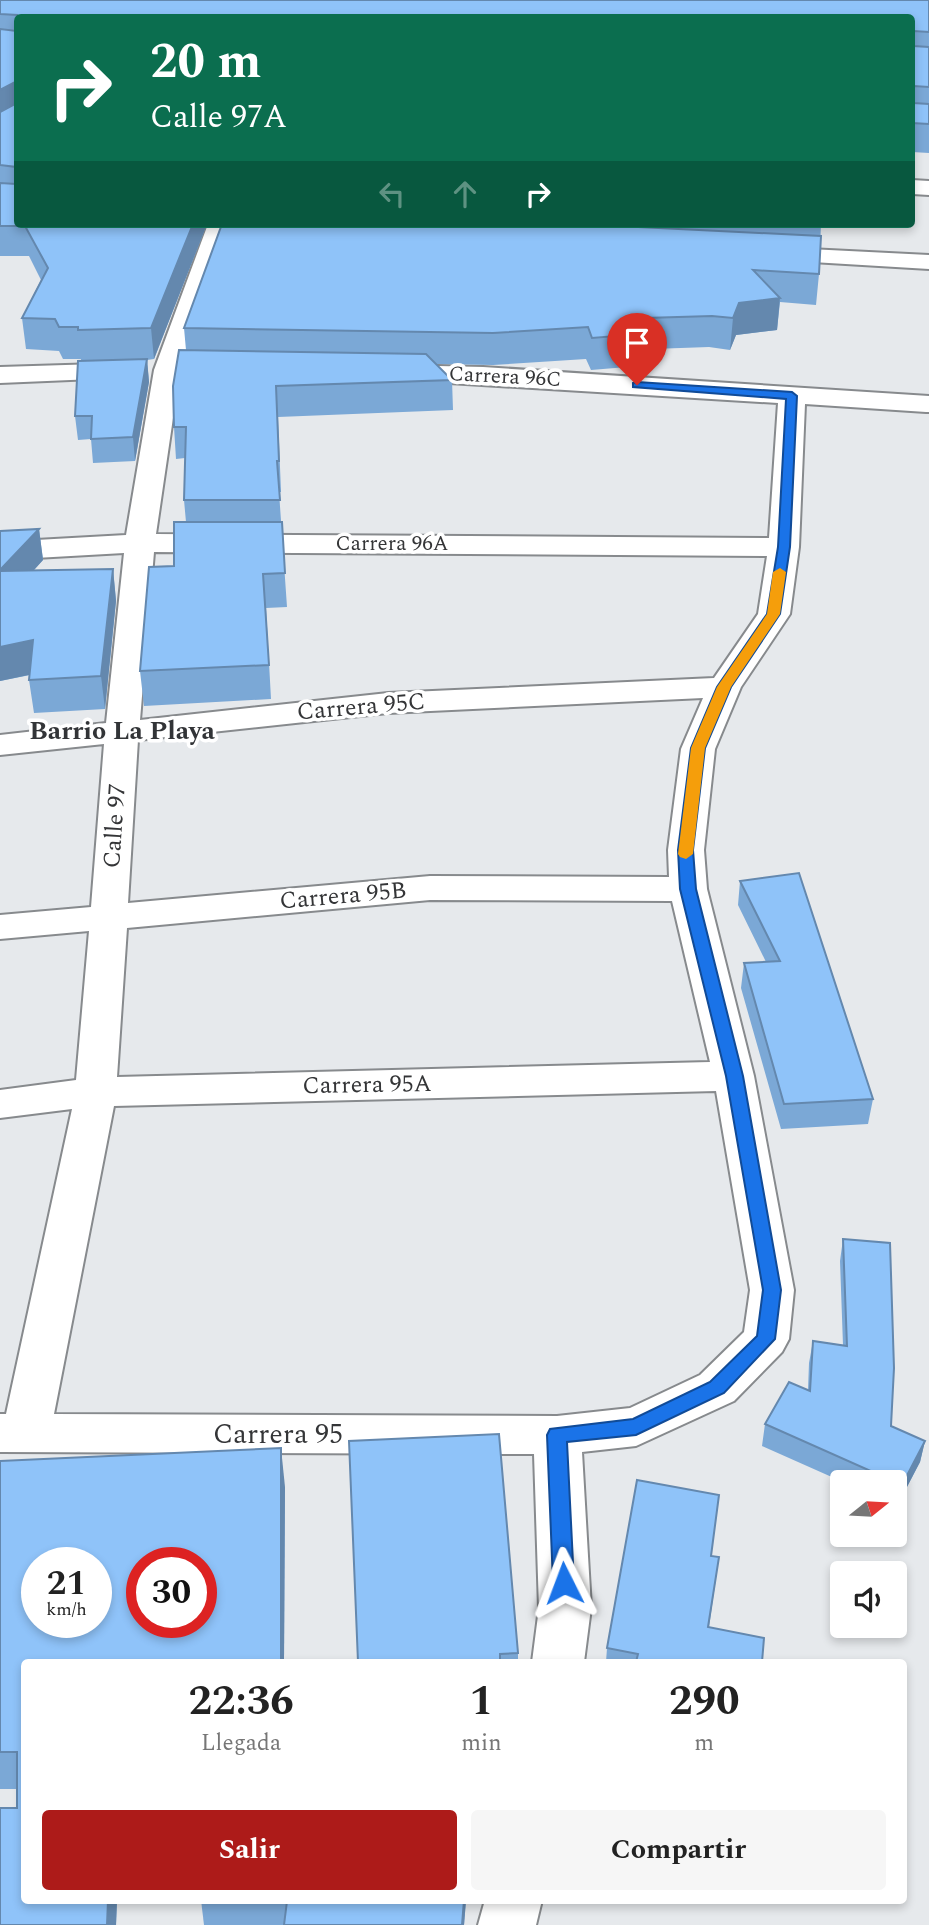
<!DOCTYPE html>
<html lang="es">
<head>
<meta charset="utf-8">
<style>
  :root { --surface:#fff; --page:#f6f6f6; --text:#222; --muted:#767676; --accent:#ad1b19 }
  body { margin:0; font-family:Spectral,serif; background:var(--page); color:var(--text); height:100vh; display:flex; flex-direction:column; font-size:26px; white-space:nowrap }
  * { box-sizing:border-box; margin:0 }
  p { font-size:23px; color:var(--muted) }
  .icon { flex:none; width:38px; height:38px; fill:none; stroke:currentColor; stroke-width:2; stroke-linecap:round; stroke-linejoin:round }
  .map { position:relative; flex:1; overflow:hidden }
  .details { position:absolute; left:21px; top:1659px; width:886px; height:245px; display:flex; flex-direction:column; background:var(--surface); border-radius:7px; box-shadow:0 4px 10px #0003 }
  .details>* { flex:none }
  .top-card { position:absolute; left:14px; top:14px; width:901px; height:214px; border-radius:7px; box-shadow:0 4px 10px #0003; background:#0b6e4f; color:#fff; overflow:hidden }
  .needle { width:46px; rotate:72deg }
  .tools { position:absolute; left:830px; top:1470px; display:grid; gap:14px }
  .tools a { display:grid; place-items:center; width:77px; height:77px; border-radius:7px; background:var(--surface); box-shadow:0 4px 10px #0003; font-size:35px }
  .speed { position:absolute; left:21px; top:1547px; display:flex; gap:14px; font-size:35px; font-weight:700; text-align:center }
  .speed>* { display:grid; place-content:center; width:91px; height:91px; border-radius:50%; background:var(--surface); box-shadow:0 4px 10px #0003; line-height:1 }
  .speed small { font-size:18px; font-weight:400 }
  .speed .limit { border:10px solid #d22; background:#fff; color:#111 }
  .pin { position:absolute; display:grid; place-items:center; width:60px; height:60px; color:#fff; margin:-72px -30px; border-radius:50% 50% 50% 0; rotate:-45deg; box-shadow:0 0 7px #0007 }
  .pin .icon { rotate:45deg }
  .me { position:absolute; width:77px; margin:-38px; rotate:357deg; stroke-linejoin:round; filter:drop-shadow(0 0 5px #0008) }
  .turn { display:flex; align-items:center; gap:24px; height:147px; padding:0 21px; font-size:32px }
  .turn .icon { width:91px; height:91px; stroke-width:2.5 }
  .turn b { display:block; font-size:49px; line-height:60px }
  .lanes { display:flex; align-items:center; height:66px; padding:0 21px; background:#0003; justify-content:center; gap:35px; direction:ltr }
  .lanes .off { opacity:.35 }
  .eta { display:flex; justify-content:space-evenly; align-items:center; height:119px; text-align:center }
  .eta b { font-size:42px; font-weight:700; line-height:49px }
  .cta { display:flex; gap:14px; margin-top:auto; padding:14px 21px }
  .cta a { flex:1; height:80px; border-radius:7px; background:var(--accent); color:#fff; font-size:28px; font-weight:700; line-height:80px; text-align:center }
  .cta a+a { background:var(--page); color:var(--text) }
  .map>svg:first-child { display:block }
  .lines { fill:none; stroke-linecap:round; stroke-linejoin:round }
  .minor-casing { stroke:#878a8d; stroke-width:4 }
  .minor { fill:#fff; fill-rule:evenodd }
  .wall { fill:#7ba8d6 }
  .shaded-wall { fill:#6488ae }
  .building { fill:#8fc3f9; stroke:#6488ae; stroke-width:2; fill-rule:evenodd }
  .route { fill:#1a73e8; stroke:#114b97; stroke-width:2 }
  .slow { fill:#f59e0b }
  .labels { text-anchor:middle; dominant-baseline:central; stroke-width:7; stroke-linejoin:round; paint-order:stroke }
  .far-street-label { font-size:21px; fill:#343537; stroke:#fff }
  .street-label { font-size:24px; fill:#343537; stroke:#fff }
  .neighbourhood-label { font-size:26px; font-weight:bold; fill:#323437; stroke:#fff }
  .near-street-label { font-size:28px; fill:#343537; stroke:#fff }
</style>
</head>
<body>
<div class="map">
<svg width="929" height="1925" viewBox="0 0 929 1925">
  <rect width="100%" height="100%" fill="#e6e9ec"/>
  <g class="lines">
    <!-- minor casing -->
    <g class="minor-casing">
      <g id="minor">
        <path d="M912,180L929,181V195L912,194Z"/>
        <path d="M208,224H232L180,370L156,534L769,538L778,403L384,379L380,373L384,367L394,365L483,367L929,396V412H926L805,404L799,547L790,614L741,687L715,749L704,850L707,889L754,1076L794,1290L789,1339L782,1352L734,1401L636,1446L582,1452L591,1608L584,1662H532L539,1608L534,1454L0,1452V1414H6L72,1109L0,1118V1090L76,1080L89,931L0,939V915L91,907L104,744L0,755V735L106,723L124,553L0,560V542L126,535L154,370ZM154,552L767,556L758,614L714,678L388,693L140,720ZM703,698L681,749L668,850L669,877L430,876L128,903L138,740L388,713ZM430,900L672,901L710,1062L117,1077L127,928ZM716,1091L750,1290L744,1332L700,1375L630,1408L557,1416L54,1414L114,1106Z"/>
        <path d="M769,247L929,255V269L760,259L757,254L760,249Z"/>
        <path d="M131,363L141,365L145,371L141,377L0,383V367Z"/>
        <path d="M485,1900H542L536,1925H478Z"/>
      </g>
    </g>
    <!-- minor -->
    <use href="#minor" class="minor"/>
  </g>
  <!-- wall -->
  <g class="wall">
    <path d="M0,0H929V153L912,152V18H18L207,224L154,359L147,360L149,382L135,461L93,463L91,439L78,440L75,416L81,359H63L59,351L26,349L22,318L41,280L29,256H0Z"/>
    <path d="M222,224H821L819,274L816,305L780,302L777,330L736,335L730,350L709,347L652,349L651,365L591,370L586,359L493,365L436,364L452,380L453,410L278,417L281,492H279L287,607L266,608L271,699L144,706L140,671L174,566L186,522L184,500L185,458L176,459L174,427L186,350L184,328Z"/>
    <path d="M39,529L43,560L34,570L113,569L116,601L105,709L34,713L29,680L30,675L0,681V531Z"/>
    <path d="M740,881L873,1099L868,1124L781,1129L741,988L744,963L766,962L738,905Z"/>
    <path d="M843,1239L891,1426L925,1441L920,1462L897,1506L894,1505V1482H843L762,1446L765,1424L808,1390L809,1363L813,1341L843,1345L840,1261Z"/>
    <path d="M0,1461L285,1487L284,1662H24V1900H117L116,1925H0L17,1808V1789H0Z"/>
    <path d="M711,1556L719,1557L709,1627L762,1662H606L607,1648Z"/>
    <path d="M518,1653V1662H358Z"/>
    <path d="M201,1900H466L464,1925H204Z"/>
  </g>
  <!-- shaded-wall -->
  <g class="shaded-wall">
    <path d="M15,82L18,103L0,120V90Z"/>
    <path d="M193,224H207L154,359L151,328Z"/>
    <path d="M780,298L777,330L736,335L730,350L733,318L739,303Z"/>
    <path d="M147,359L149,382L135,461L133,437Z"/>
    <path d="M39,529L43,560L4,603L0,570Z"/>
    <path d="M113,569L116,601L105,709L101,676Z"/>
    <path d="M33,640L38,673L0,681V647Z"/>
    <path d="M925,1441L920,1462L897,1506L902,1485Z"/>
    <path d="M281,1448L285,1487L284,1662H281Z"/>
    <path d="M108,1900H117L116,1925H107Z"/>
    <path d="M464,1900H466L464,1925H462Z"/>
  </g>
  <!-- building -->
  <g class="building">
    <path d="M0,0H929V32L914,31V46L929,47V87L914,86V103L929,104V124L912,123V18H18V224H193L151,328L78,330V327H59L55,319L22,318L48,268L25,226H0V183L16,184V167L0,165V112L17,103L15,82L0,90V29L16,31L17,15L0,14Z"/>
    <path d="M222,224H578L821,236L819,274L753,270L780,298L739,303L733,318L712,316L645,318L653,333L592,338L588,327L493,333L184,328Z"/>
    <path d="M179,350L426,354L452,380L276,386L279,461H277L280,500H184L186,427H174L173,386Z"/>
    <path d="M147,359L133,437L91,439L92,416H75L78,361Z"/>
    <path d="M174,522H282L285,573L263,574L269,665L140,671L149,567L174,566Z"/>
    <path d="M39,529L0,570V531Z"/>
    <path d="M113,569L101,676L29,680L33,640L0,647V571Z"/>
    <path d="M799,873L873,1099L784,1104L744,963L780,961L740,881Z"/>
    <path d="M843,1239L890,1243L894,1368L891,1426L925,1441L902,1485L765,1424L789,1382L810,1391L813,1341L847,1346Z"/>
    <path d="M499,1434L518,1653L500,1654V1662H358L349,1441Z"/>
    <path d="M281,1448V1662H24V1900H108L107,1925H0V1808H17V1752H0V1461ZM37,1563H96V1622H37ZM142,1563H201V1622H142Z"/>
    <path d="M637,1480L719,1495L711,1556L719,1557L708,1627L764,1638L762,1662H636L638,1654L607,1648Z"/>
    <path d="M283,1900H464L462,1925H284L287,1901Z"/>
  </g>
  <!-- route -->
  <path class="route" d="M637,382L792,392L797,396L790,547L780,614L731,687L705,748L693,850L696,889L743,1076L781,1290L775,1339L724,1393L636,1435L567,1442L574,1583L571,1589L564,1592L556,1589L553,1583L547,1435L550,1429L633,1419L710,1382L757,1336L763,1290L726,1076L680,889L678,850L691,748L717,687L767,614L778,547L786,399L633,387V383Z"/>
  <!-- slow -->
  <path class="slow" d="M780,568L786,572L780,614L731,687L705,748L693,854L686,859L680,857L678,854L691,748L717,687L767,614L773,572Z"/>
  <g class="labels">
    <!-- far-street labels -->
    <g class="far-street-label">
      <text transform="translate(505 377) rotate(3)">Carrera 96C</text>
      <text x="392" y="544">Carrera 96A</text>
    </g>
    <!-- street labels -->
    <g class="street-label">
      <text transform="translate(361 707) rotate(-5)">Carrera 95C</text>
      <text transform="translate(115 826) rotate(-86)">Calle 97</text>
      <text transform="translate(343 896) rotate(-5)">Carrera 95B</text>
      <text transform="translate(367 1085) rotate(-1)">Carrera 95A</text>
    </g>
    <!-- neighbourhood labels -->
    <g class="neighbourhood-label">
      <text x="122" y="731">Barrio La Playa</text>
    </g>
    <!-- near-street labels -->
    <g class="near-street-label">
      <text x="278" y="1434">Carrera 95</text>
    </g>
  </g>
</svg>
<div class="tools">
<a><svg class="needle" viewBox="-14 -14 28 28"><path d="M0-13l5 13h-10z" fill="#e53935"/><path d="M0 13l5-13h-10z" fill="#767676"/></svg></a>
<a><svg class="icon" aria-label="sound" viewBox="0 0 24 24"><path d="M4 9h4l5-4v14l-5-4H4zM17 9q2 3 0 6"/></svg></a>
</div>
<div class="speed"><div>21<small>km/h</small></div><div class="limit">30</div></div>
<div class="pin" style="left:637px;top:385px;background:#d93025"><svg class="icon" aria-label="arrive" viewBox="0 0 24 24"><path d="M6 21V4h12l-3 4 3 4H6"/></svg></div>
<svg class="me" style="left:564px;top:1583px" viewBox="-20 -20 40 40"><path d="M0-17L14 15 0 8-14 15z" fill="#1a73e8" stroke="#fff" stroke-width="4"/></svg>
<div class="top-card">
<div class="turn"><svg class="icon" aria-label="right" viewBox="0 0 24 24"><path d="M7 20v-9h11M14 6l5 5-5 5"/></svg><div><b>20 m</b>Calle 97A</div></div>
<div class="lanes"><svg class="icon off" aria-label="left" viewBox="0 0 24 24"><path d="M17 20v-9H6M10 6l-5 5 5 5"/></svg><svg class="icon off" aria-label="ahead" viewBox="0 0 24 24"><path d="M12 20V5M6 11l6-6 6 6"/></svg><svg class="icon" aria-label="right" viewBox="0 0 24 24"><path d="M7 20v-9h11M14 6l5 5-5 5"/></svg></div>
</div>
<section class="details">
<div class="eta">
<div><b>22:36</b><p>Llegada</p></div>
<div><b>1</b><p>min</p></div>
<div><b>290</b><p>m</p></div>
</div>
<div class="cta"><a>Salir</a><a>Compartir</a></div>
</section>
</div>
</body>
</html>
